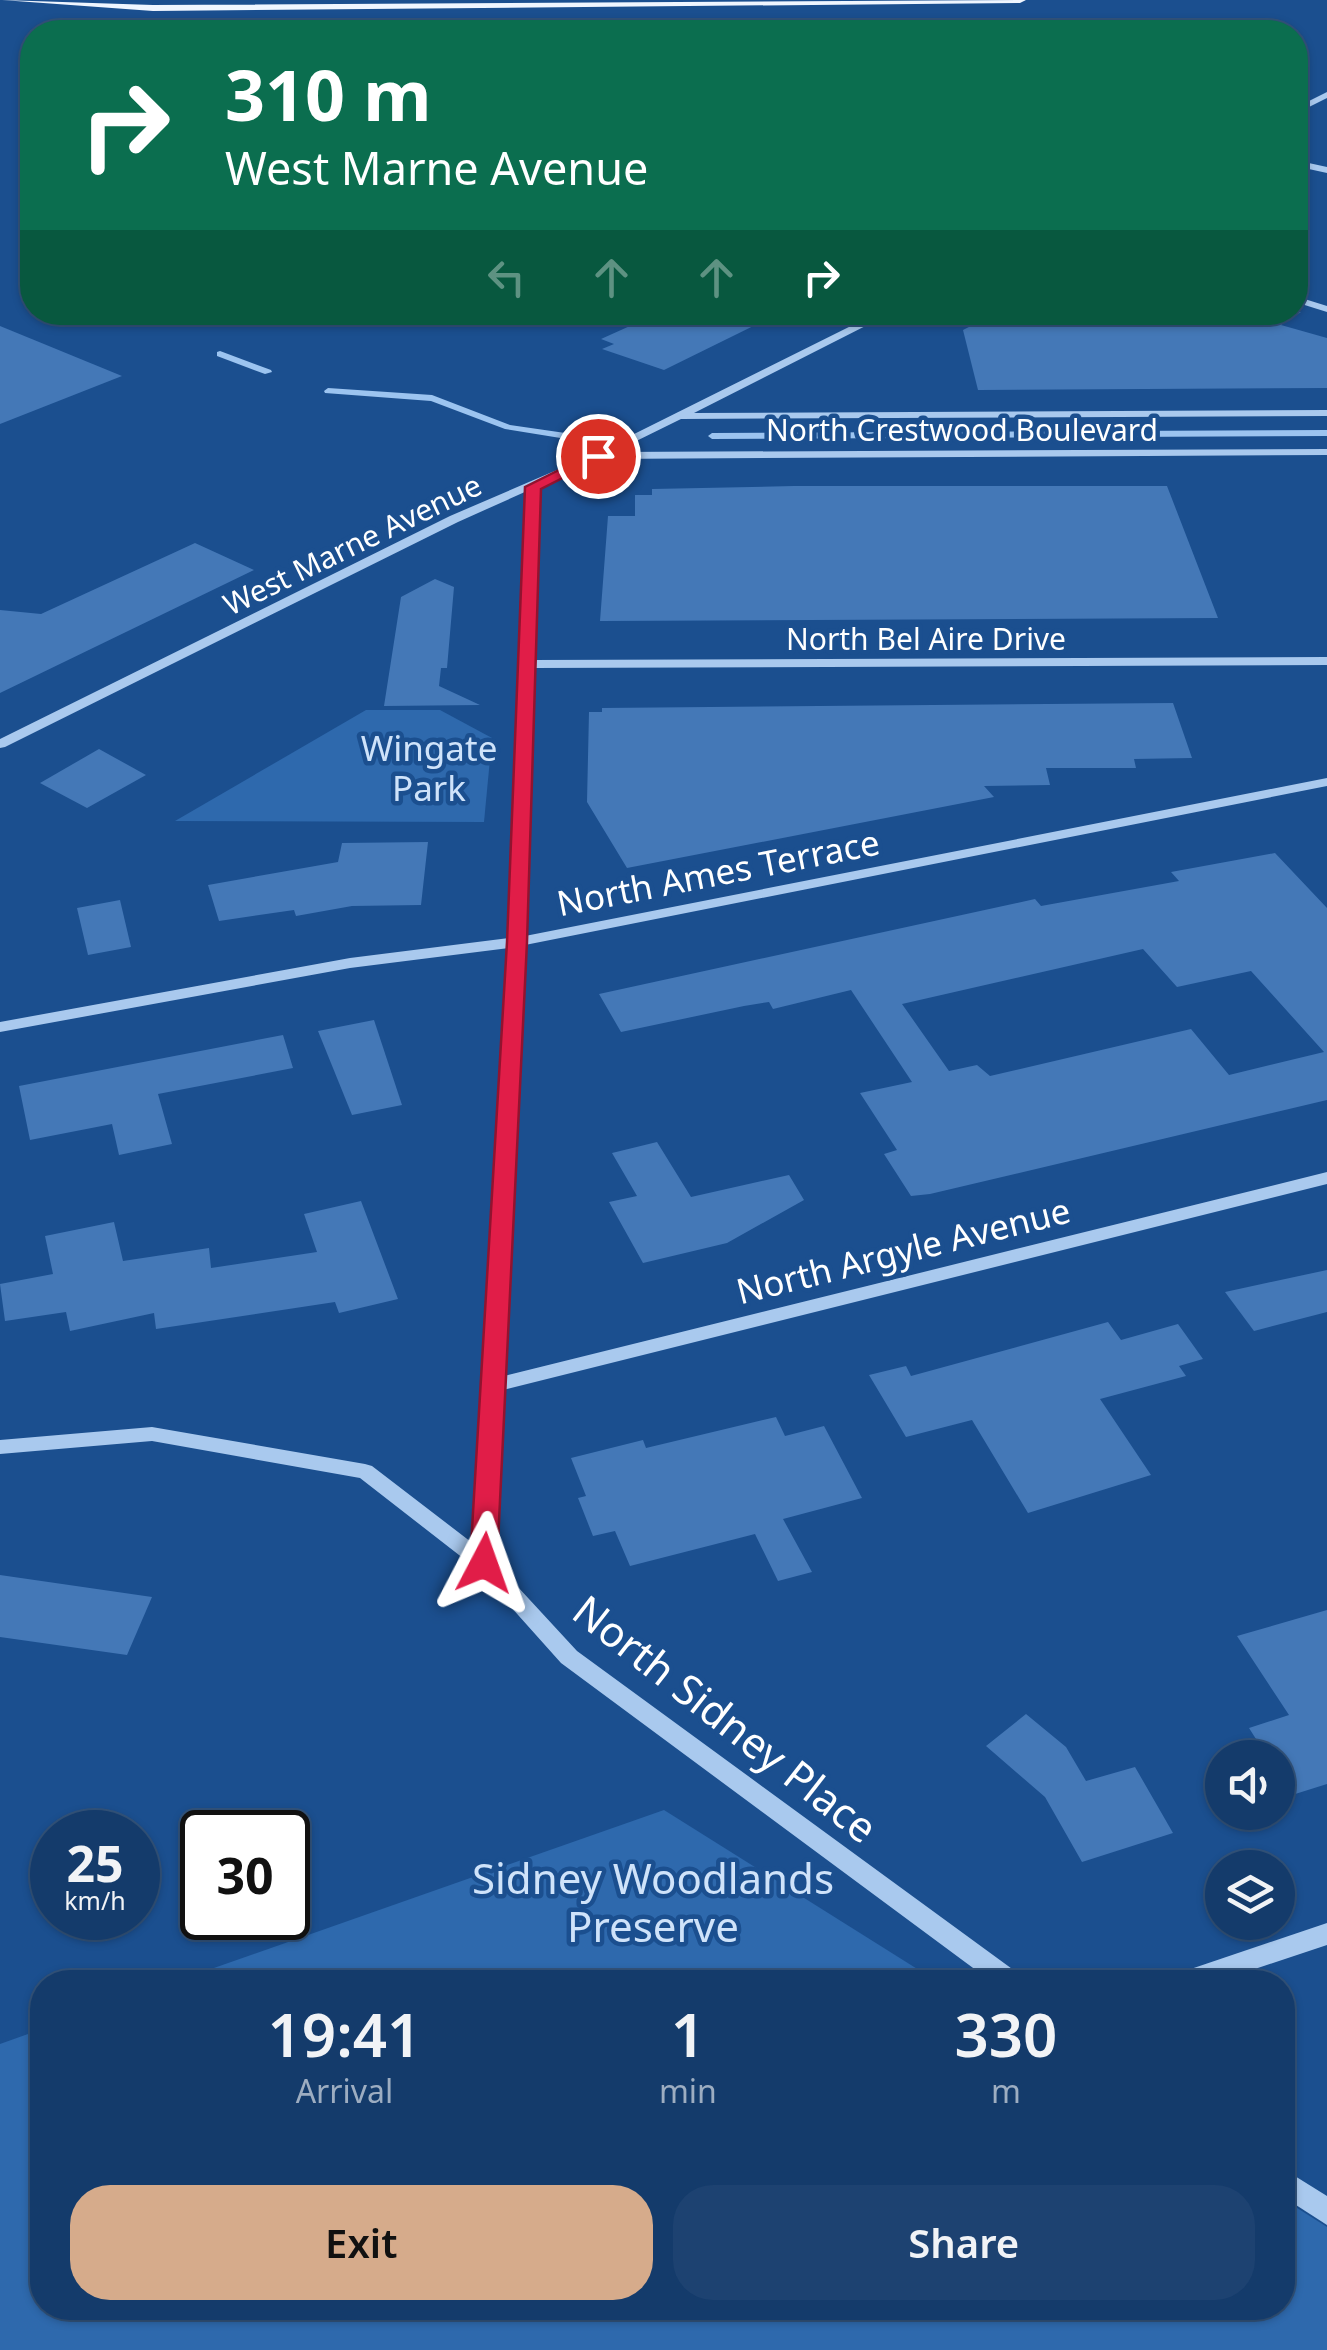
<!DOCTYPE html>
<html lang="en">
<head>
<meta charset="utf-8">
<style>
  :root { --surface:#143b6b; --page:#1d4271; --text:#f1f3f6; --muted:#9dadc1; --line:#33557e; --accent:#d6ab8b }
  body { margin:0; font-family:"Noto Sans",sans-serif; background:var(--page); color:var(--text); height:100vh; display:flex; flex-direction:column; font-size:38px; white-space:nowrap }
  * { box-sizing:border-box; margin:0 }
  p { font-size:32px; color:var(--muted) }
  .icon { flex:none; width:55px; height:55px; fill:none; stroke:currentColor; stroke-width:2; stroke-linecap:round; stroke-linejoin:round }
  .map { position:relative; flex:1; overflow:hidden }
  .panel { position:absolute; left:30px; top:1970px; width:1265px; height:350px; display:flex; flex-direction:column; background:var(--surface); border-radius:40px; box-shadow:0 2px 8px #0004,0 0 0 2px var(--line) }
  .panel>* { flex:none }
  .hud { position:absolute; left:20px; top:20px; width:1288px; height:305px; border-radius:40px; box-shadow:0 2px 8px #0004,0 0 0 2px var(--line); background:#0b6e4f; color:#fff; overflow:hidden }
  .controls { position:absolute; left:1205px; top:1740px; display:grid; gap:20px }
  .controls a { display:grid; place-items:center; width:90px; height:90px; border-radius:50%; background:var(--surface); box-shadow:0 2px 8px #0004,0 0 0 2px var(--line); font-size:50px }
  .speed { position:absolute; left:30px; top:1810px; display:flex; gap:20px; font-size:50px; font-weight:700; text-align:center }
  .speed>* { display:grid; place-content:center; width:130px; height:130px; border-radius:50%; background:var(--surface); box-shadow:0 2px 8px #0004,0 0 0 2px var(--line); line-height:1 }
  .speed small { font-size:25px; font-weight:400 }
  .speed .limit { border:5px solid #111; border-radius:15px; background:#fff; color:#111 }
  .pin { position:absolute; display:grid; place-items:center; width:85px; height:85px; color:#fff; margin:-42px; border:5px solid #fff; border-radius:50%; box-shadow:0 2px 10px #0007 }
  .me { position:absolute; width:110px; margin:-55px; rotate:4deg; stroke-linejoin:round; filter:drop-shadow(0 0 8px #0008) }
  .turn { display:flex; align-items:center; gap:35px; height:210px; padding:0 40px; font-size:45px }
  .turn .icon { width:130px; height:130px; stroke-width:2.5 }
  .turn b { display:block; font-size:70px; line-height:85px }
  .lanes { display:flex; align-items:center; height:95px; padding:0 40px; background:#0003; justify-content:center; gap:50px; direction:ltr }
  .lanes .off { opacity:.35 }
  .eta { display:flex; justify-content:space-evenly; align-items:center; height:170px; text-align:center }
  .eta b { font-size:60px; font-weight:600; line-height:70px }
  .cta { display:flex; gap:20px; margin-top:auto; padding:20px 40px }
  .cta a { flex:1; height:115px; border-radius:40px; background:var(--accent); color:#111; font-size:40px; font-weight:600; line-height:115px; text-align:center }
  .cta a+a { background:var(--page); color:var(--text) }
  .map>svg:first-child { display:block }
  .green { fill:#2e69ad }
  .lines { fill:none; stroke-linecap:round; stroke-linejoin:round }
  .stream { fill:#9cc4f0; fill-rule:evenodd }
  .building { fill:#4478b7; fill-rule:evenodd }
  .minor { fill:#a9c9ee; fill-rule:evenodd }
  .major { fill:#f0f6ff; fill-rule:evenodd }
  .route { fill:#e11d48; stroke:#92132f; stroke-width:2.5 }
  .labels { text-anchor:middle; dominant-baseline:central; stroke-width:9; stroke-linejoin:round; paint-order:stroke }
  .far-street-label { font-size:30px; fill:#fff; stroke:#1b4f8f }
  .park-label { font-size:35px; fill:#cfe3fa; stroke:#1b4f8f }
  .street-label { font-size:35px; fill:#fff; stroke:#1b4f8f }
  .near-street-label { font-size:42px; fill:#fff; stroke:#1b4f8f }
  .near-park-label { font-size:42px; fill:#cfe3fa; stroke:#1b4f8f }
</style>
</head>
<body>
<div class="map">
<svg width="1327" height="2350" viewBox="0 0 1327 2350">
  <rect width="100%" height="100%" fill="#1b4f8f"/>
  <!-- green -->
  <g class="green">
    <path d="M366,710H440L492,738L484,822L175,821Z"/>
    <path d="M664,1810L938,1982H174Z"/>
    <path d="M42,2029V2308H1282L1283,2199L1327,2227V2350H0V2044Z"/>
  </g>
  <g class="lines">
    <!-- stream -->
    <g class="stream">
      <path d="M220,351L271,370L272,372L265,374L217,356V352Z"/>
      <path d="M328,388L432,395L510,425L579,435L583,438L579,441L505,429L431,401L325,393L324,391Z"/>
      <path d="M1327,430V436L712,439L708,436L712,433Z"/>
    </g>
  </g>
  <!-- building -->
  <g class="building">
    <path d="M661,312H782L664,370L602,349L614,344L601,339Z"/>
    <path d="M998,312H1301L1281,325L1327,338V388L978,390L963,330Z"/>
    <path d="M0,326L122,376L0,424Z"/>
    <path d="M794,486H1167L1218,618L600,621L608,516H635V495H652V489Z"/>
    <path d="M195,543L254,570L0,693V610L41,614Z"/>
    <path d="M435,579L454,587L447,668H441L439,686L480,705L384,706L401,597Z"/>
    <path d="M1173,703L1192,758L1134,759L1136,768H1046L1050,785L984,786L994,797L627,868L587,802L589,712H602V708Z"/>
    <path d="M99,749L146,775L87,808L40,783Z"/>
    <path d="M428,842L421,905L352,906L296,916L294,910L219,921L208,885L338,862L342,843Z"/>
    <path d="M1275,853L1327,908V1100L930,1194L911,1196L884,1154L897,1150L860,1093L912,1082L851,990L773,1009L769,1002L744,1006L621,1032L599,994L1035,899L1041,906L1179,881L1171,872ZM1143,949L1177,987L1251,971L1324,1052L1229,1075L1191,1029L990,1076L977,1065L949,1071L902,1004Z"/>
    <path d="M120,900L131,947L88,955L77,908Z"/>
    <path d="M374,1020L402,1105L352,1115L318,1031Z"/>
    <path d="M283,1035L293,1068L158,1094L172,1144L119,1155L112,1124L30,1140L19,1086Z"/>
    <path d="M657,1142L691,1197L789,1175L804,1200L727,1243L643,1263L609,1202L637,1196L612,1153Z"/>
    <path d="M361,1201L398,1299L339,1313L335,1302L156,1329L154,1313L70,1331L66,1312L5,1321L0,1284L53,1274L45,1236L114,1222L123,1261L209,1248L211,1268L317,1252L304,1214Z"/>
    <path d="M1327,1270V1312L1254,1331L1225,1292Z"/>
    <path d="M1108,1322L1121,1340L1178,1324L1203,1359L1179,1366L1186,1376L1100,1399L1151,1475L1028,1513L972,1420L906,1437L869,1375L906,1366L911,1376Z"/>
    <path d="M776,1417L785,1436L824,1426L862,1498L783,1519L812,1572L778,1581L755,1534L630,1566L615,1531L593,1536L578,1498L586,1496L571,1458L643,1440L646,1448Z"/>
    <path d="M0,1575L152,1597L127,1655L0,1637Z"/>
    <path d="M1327,1610V1784L1292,1795L1278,1773V1758H1268L1249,1728L1289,1715L1237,1636Z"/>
    <path d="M1026,1714L1066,1747L1086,1781L1135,1767L1173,1833L1082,1862L1045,1797L986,1746Z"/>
  </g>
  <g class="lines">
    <!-- minor -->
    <g class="minor">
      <path d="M1327,92V98L1295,114V108Z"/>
      <path d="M1295,160L1327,167V173L1295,166Z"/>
      <path d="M1295,296L1327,306V312L1295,302Z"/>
      <path d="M879,312H893L694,413L1327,410V416L681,419L614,452L1327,449V455L601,459L538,486L534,660L1327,657V665L533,668L525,936L1327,778V786L525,945L504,1376L1327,1172V1184L503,1390L494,1561L577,1651L1019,1974L1022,1982H992L561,1663L477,1569L360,1478L152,1441L0,1454V1440L152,1427L365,1464L372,1466L475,1545L509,948L350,968L0,1032V1022L350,958L509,938L527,491L458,522L5,747L0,748V739L450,516L594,454Z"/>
      <path d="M1327,1923V1945L1216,1982H1173L1176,1974Z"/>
      <path d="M1282,2168L1327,2196V2225L1282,2196Z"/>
    </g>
    <!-- major -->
    <path class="major" d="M2,0L153,5L1026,0L1020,3L153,11Z"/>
  </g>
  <!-- route -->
  <path class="route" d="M593,453L606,456L541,489L527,942L497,1563L493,1571L484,1574L474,1571L470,1563L507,942L525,487Z"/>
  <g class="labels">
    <!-- far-street labels -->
    <g class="far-street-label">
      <text x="962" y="429">North Crestwood Boulevard</text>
      <text transform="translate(352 544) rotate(-26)">West Marne Avenue</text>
      <text x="926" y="638">North Bel Aire Drive</text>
    </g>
    <!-- park labels -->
    <g class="park-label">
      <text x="429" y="747">Wingate<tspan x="429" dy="40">Park</tspan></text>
    </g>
    <!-- street labels -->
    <g class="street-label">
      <text transform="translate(718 872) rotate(-11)">North Ames Terrace</text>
      <text transform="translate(903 1250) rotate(-14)">North Argyle Avenue</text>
    </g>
    <!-- near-street labels -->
    <g class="near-street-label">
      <text transform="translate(726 1718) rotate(38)">North Sidney Place</text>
    </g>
    <!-- near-park labels -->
    <g class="near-park-label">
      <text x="653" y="1877">Sidney Woodlands<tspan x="653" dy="48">Preserve</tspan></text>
    </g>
  </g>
</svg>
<div class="controls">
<a><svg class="icon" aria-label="sound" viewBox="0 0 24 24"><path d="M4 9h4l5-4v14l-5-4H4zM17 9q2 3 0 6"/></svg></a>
<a><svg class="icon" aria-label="layers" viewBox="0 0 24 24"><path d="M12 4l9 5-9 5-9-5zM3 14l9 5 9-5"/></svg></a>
</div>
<div class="speed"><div>25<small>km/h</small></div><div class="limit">30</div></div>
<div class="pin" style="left:598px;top:456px;background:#d93025"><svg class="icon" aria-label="arrive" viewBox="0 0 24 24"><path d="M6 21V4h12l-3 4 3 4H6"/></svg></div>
<svg class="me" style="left:484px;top:1563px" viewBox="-20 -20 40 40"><path d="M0-17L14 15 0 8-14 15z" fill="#e11d48" stroke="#fff" stroke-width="4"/></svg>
<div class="hud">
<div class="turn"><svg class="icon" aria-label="right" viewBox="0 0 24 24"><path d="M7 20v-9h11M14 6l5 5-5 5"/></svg><div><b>310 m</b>West Marne Avenue</div></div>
<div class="lanes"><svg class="icon off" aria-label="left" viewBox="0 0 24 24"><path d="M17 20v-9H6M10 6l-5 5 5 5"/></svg><svg class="icon off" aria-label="ahead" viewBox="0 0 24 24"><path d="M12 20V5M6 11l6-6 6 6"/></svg><svg class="icon off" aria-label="ahead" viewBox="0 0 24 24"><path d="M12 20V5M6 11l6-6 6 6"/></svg><svg class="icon" aria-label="right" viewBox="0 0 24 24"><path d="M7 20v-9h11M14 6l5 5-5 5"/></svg></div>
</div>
<section class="panel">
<div class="eta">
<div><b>19:41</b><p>Arrival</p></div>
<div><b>1</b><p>min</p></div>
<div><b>330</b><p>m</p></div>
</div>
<div class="cta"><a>Exit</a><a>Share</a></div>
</section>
</div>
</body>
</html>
